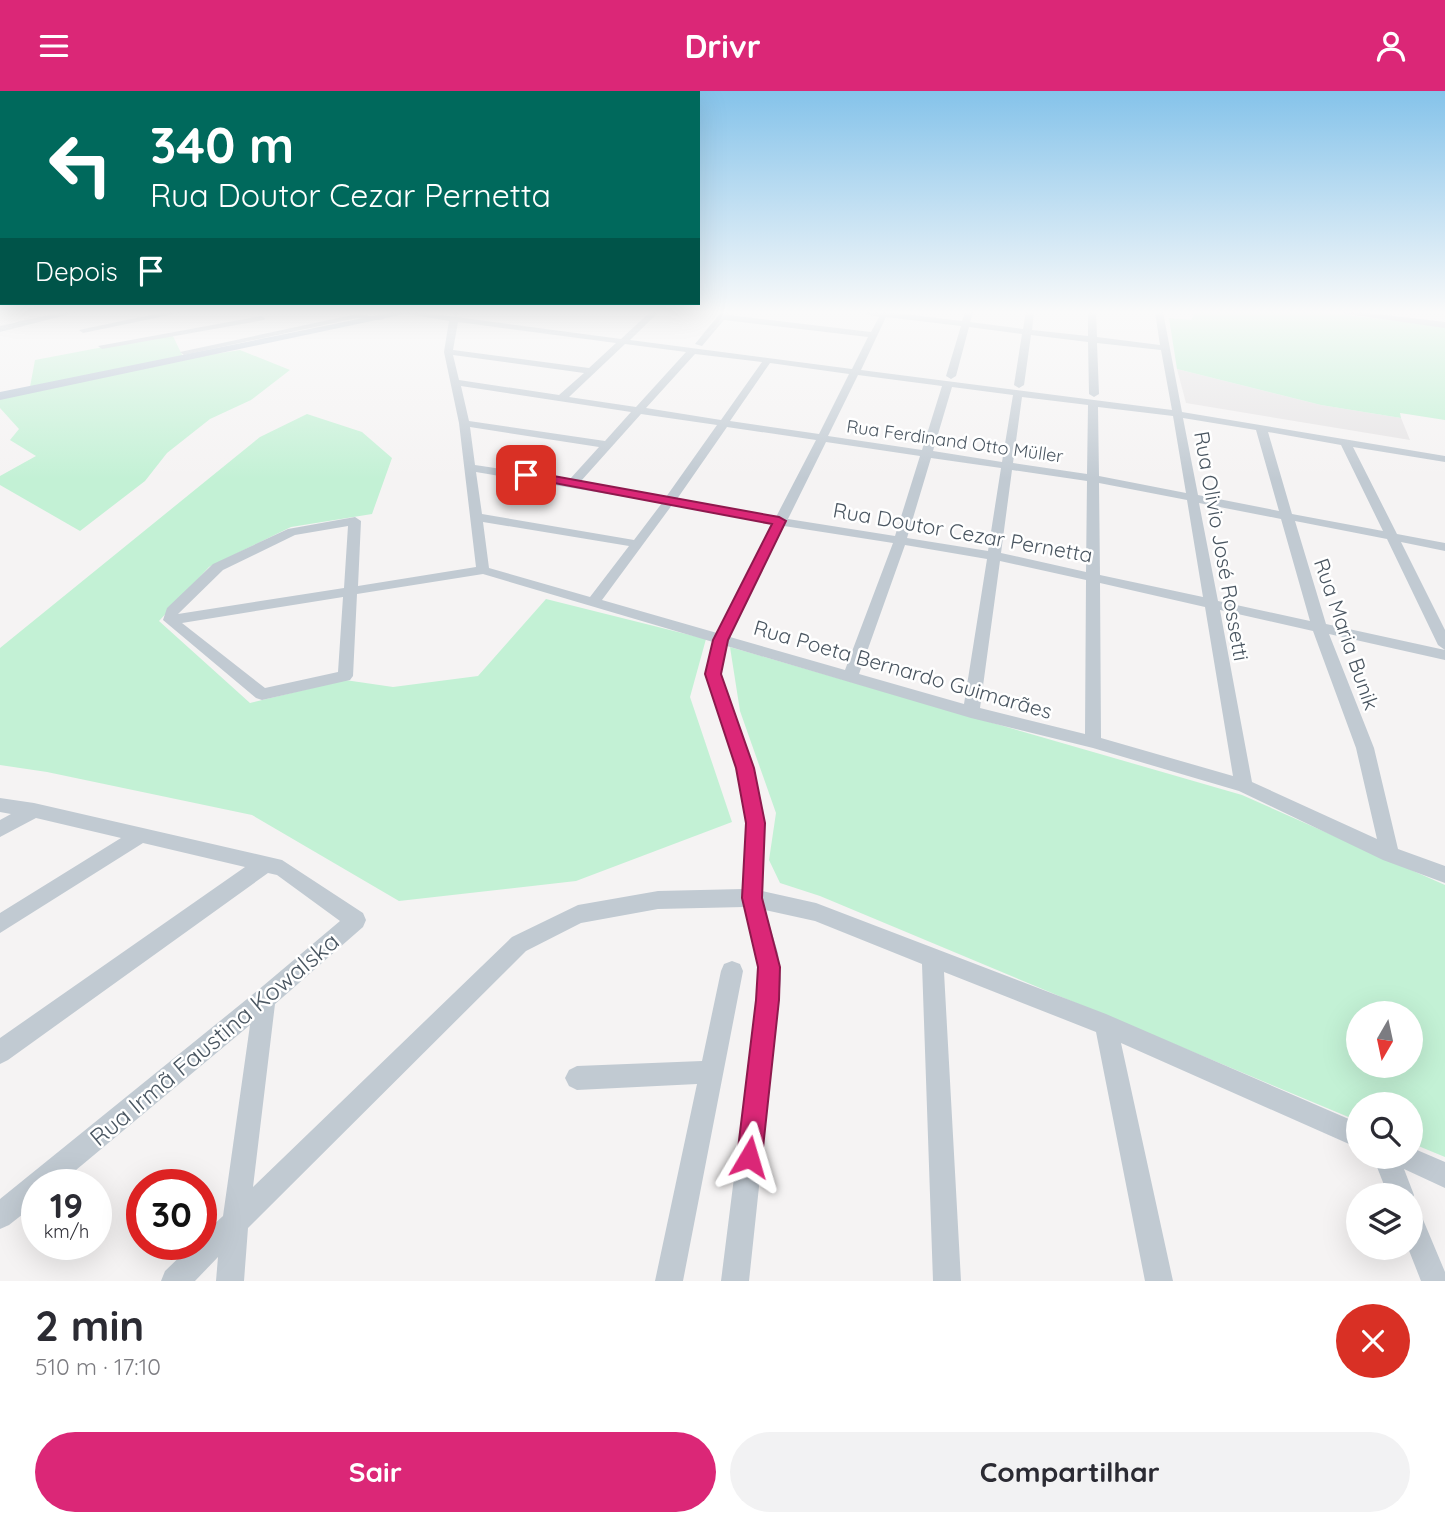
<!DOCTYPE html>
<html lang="pt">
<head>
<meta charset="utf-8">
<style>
  :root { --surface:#fff; --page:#f2f2f3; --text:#2b2b33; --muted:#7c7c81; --accent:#db2777 }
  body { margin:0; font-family:Quicksand,sans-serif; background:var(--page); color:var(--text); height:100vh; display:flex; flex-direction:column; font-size:26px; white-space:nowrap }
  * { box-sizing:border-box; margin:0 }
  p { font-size:23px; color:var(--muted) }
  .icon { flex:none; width:38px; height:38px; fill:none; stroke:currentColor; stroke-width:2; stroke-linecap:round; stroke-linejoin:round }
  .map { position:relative; height:1190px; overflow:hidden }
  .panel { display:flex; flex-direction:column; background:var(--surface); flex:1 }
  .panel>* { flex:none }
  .guide { position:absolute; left:0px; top:0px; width:700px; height:214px; box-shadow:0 7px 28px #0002; background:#00695c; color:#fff; overflow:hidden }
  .needle { width:46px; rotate:189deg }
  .fabs { position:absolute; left:1346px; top:910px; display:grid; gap:14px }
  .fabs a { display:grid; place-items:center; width:77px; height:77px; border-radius:50%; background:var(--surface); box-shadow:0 7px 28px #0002; font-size:35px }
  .speed { position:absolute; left:21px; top:1078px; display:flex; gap:14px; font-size:35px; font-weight:700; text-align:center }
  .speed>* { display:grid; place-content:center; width:91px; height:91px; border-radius:50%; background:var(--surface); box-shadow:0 7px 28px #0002; line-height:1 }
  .speed small { font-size:18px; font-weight:400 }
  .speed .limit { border:10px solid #d22; background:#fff; color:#111 }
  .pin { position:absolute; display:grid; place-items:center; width:60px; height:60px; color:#fff; margin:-30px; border-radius:14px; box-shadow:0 4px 10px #0006 }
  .me { position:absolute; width:77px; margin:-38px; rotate:7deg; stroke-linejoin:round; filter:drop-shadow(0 0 5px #0008) }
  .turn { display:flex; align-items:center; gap:24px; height:147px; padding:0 35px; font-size:32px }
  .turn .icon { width:91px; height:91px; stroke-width:2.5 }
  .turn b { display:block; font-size:49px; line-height:60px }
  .then { display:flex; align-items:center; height:66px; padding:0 35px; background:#0003; gap:14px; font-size:26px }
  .round { display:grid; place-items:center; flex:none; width:74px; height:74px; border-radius:37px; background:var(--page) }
  .headline { display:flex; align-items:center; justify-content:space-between; height:119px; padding:0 35px }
  h1 { font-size:42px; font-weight:700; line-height:52px }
  .button { display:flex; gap:14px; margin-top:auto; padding:14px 35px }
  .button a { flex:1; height:80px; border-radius:42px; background:var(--accent); color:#fff; font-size:28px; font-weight:700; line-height:80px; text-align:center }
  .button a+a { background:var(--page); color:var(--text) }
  header { display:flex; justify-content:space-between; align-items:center; height:91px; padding:0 35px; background:var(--accent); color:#fff; font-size:32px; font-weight:700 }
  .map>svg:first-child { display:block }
  .education { fill:#e6e4e5 }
  .green { fill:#c3f1d5; fill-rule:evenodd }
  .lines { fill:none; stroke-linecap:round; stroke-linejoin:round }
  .minor { fill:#c1cad2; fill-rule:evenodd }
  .major { fill:#b3c2d1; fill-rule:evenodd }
  .route { fill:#db2777; stroke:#8e194d; stroke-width:2 }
  .labels { text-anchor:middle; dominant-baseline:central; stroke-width:5; stroke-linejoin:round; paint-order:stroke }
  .far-street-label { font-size:18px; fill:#4a5661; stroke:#fff }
  .street-label { font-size:21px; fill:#4a5661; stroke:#fff }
  .near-street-label { font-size:24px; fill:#4a5661; stroke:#fff }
</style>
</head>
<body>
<header><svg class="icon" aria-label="menu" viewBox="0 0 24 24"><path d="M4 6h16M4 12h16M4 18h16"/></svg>Drivr<svg class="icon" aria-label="person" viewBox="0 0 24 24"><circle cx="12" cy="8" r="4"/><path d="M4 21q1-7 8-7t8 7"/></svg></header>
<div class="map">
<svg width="1445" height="1190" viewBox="0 0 1445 1190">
  <rect width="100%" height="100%" fill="#f5f3f3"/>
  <!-- education -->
  <path class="education" d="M1177,278L1321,314L1401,327L1410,349L1186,312Z"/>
  <!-- green -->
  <g class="green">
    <path d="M1196,221H1323L1445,236V329L1400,322L1401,327L1321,314L1177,278L1169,227L1191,229Z"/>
    <path d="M172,243L184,268L240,259L290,279L251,309L210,328L167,362L145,390L80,440L0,394V385L36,365L10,349L19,338L0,317V308L30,296L35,269Z"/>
    <path d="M307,323L362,341L392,367L372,423L291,436L209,476L159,530L250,612L345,589L393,596L478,585L546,508L706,548L690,606L732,731L576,790L399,810L252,724L47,681L0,674V557L260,346Z"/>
    <path d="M730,556L1242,704L1445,794V1066L1411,1052L1410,1013H1358V1030L820,805L780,792L769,769L776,722L740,620ZM1358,922H1410V975H1358Z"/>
  </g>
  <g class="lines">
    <!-- minor -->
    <g class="minor">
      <path d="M62,221H78L0,241V235Z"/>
      <path d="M165,221H184L83,242L79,239Z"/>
      <path d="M419,221L621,248L650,221H659L630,249L852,278L868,246L724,229L702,255L695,253L721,221H730L728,224L871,241L879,226L857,221H889L962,230L965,221H973L970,231L1023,238L1026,221H1034L1032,239L1088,245V221H1096L1097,246L1160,254L1155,221H1163L1182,321L1445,365V371L1353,356L1397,443L1445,452V460L1401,451L1445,539V559L1438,554L1387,448L1295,430L1326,533L1445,559V569L1329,543L1374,657L1398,758L1445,775V792L1383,769L1239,700L1093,657L971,627L727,555L721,583L754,677L765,732L762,800L816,812L1106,923L1358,1032V1057L1121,952L1173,1190H1145L1096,941L944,881L961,1190H933L922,873L815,830L765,819L778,862L781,888L749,1190H721L759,888L756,862L744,816L658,818L581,832L526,860L248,1137L244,1190H216L218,1166L195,1190H161L165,1180L193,1153H201V1145L223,1125L250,934L58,1094H37V1112L9,1134L0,1138V1108L257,900L340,830L277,784L268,782L8,969L0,973V947L245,776L143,752L0,842V822L121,747L36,727L0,746V729L11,723L0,721V707L34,712L282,769L363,822L366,829L363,836L275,913L253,1096L512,846L578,814L658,800L743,798L747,732L736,677L705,583L713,551L483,483L357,503L353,585L350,589L262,609L256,607L163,529L167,517L213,473L288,438L355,426L361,430L358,495L476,476L459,332L444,261L449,230L401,222ZM886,226L961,235L946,285L951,288L956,285L969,236L1022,243L1014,294L1019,297L1024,294L1031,244L1088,251L1089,303L1094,306L1099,303L1097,252L1161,259L1172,319L861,279ZM458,231L616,252L589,277L453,259ZM625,253L686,261L636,316L569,306ZM695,263L762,271L721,329L646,317ZM453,264L584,282L559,304L459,289ZM770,272L849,283L819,343L730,330ZM858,284L942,295L922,359L828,345ZM461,295L631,321L605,350L469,330ZM952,296L1013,304L1002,371L933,360ZM1022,306L1088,314L1087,383L1013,372ZM1098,316L1173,325L1186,402L1099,385ZM641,323L717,334L666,406L581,390ZM1183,327L1256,339L1279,420L1198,404ZM470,336L599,356L570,388L475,374ZM727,336L816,349L776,426L677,408ZM1268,341L1341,354L1383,440L1292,423ZM826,351L920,365L895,445L788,428ZM931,367L1001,377L988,460L907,447ZM1012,379L1087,390L1086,481L1001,462ZM476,381L662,412L634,449L482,423ZM1099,392L1187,409L1203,506L1100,484ZM1199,412L1281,428L1310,530L1218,510ZM672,414L773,433L717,542L602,509ZM483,431L629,455L590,506L489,477ZM348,435L344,497L178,523L223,479L295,444ZM784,435L893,452L845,579L730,546ZM905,454L987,468L964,613L859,583ZM1000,470L1086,489L1085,643L980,617ZM1100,492L1205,516L1233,685L1101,647ZM343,506L338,581L265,597L182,532ZM1220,519L1313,540L1356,657L1377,748L1252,691Z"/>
      <path d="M1332,221H1360L1445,231V237Z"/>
      <path d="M357,223L385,227L381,229L357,227L184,264L180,261Z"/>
      <path d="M261,225L265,227L264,229L102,258L98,255Z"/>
      <path d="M732,870L740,873L743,880L683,1190H655L697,993L577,999L569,995L565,987L569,979L577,975L702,970L721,880L724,873Z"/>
      <path d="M1410,1056L1445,1071V1097L1404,1078L1414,1104L1410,1113V1104H1388L1373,1066H1410Z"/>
      <path d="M1410,1115L1419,1119L1445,1181V1190H1421L1408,1157H1410Z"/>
    </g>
    <!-- major -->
    <g class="major">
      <path d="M393,221H414L0,309V301Z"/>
      <path d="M461,221L456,225L451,222V221Z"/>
    </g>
  </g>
  <!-- sky -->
  <linearGradient id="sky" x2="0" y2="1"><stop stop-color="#85c3ea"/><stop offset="0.57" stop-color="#fafafa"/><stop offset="1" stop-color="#fafafa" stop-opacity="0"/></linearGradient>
  <rect width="1445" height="388" fill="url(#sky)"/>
  <!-- route -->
  <path class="route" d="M526,380L779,426L786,430L728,549L721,583L754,677L765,732L762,807L780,876L779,909L762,1066L758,1076L749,1079L740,1076L737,1066L756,909L758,876L742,807L746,732L736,677L705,583L713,549L772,433L522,386V381Z"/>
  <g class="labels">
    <!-- far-street labels -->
    <g class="far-street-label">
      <text transform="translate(955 350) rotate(8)">Rua Ferdinand Otto Müller</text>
    </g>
    <!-- street labels -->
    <g class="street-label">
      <text transform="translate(963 441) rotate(10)">Rua Doutor Cezar Pernetta</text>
      <text transform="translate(1222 455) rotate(80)">Rua Olivio José Rossetti</text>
      <text transform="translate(1347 543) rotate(71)">Rua Maria Bunik</text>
      <text transform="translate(903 578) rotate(16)">Rua Poeta Bernardo Guimarães</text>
    </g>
    <!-- near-street labels -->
    <g class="near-street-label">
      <text transform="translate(214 948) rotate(-40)">Rua Irmã Faustina Kowalska</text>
    </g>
  </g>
</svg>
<div class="fabs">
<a><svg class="needle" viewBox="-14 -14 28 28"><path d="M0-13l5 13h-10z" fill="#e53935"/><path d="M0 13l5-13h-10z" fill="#7c7c81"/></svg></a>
<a><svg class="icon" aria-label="search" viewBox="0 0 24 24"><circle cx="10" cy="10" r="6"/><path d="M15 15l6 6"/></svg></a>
<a><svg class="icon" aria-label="layers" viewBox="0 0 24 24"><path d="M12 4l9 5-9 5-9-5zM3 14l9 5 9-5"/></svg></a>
</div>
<div class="speed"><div>19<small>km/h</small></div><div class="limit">30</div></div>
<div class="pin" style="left:526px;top:384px;background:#d93025"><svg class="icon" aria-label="arrive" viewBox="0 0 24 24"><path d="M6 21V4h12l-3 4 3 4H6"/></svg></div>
<svg class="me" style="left:749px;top:1066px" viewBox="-20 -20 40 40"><path d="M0-17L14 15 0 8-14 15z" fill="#db2777" stroke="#fff" stroke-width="4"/></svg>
<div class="guide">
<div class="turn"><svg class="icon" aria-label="left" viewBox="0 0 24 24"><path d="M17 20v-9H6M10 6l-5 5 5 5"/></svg><div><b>340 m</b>Rua Doutor Cezar Pernetta</div></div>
<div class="then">Depois<svg class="icon" aria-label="arrive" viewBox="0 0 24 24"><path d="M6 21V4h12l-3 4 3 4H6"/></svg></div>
</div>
</div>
<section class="panel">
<div class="headline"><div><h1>2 min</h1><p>510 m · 17:10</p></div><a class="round" style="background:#d93025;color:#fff"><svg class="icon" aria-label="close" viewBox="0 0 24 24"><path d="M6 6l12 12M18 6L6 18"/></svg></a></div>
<div class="button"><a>Sair</a><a>Compartilhar</a></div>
</section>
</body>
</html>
